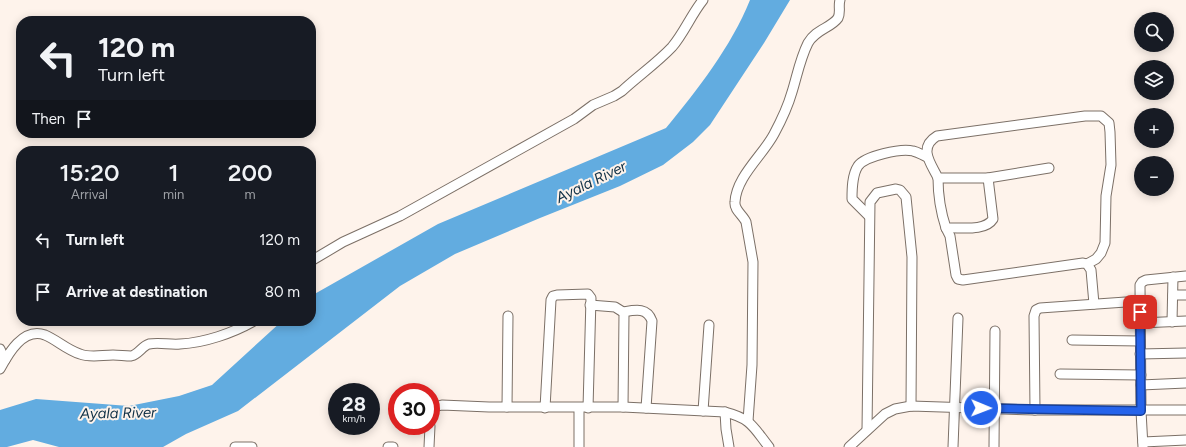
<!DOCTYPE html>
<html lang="en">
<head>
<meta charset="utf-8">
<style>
  :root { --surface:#171b24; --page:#20242c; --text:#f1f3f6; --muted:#9ea1a6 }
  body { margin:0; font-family:Figtree,sans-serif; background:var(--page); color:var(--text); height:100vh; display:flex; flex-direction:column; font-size:15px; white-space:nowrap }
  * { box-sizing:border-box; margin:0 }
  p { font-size:13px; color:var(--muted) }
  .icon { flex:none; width:22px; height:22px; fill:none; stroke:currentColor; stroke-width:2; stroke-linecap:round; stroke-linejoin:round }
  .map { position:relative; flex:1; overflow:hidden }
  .panel { position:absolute; left:16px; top:146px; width:300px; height:180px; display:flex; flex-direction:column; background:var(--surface); border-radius:16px; box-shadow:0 2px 10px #0003 }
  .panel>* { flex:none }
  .banner { position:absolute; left:16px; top:16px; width:300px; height:122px; border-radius:16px; box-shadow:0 2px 10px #0003; background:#171b24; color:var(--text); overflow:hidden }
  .tools { position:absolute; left:1134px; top:12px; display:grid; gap:8px }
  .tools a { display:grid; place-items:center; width:40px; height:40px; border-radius:50%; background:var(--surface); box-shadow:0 2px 10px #0003; font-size:20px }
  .speed { position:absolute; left:328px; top:383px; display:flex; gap:8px; font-size:20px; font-weight:700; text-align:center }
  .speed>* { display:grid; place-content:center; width:52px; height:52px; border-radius:50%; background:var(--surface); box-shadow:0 2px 10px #0003; line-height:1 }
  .speed small { font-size:10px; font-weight:400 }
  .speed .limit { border:6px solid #d22; background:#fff; color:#111 }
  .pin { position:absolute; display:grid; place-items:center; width:34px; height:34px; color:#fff; margin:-17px; border-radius:8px; box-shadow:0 2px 6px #0006 }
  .me { position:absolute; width:44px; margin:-22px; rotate:91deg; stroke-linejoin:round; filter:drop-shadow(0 0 3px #0008) }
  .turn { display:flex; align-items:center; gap:14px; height:84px; padding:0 16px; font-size:18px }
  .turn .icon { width:52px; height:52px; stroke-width:2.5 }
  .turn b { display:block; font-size:28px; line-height:34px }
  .then { display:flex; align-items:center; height:38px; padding:0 16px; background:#0003; gap:8px; font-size:15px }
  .eta { display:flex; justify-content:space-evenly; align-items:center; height:68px; text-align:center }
  .eta b { font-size:24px; font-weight:600; line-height:28px }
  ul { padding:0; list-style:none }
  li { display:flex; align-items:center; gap:12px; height:52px; padding:0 16px }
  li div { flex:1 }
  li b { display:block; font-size:15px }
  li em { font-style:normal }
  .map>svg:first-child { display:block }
  .water { fill:#62ace0 }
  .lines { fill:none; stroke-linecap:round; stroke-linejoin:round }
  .minor-casing { stroke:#7c7067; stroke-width:11 }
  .minor { stroke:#fff; stroke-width:9 }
  .route-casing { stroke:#184099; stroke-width:10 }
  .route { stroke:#2563eb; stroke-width:7 }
  .labels { text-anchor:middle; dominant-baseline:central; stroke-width:4; stroke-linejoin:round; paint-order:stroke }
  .water-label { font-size:15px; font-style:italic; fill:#103046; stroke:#fef3eb }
</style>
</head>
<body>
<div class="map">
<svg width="1186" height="447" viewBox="0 0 1186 447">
  <rect width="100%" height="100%" fill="#fef3eb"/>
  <!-- water -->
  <path class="water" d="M750,0H790L764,43L710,125L693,142L663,165L620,186L540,218L455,254L400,286L238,411L186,434L163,447H59L33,440L7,447H0V410L36,399L129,406L179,396L212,385L282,321H311V296L438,224L666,128C698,89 731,47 750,0Z"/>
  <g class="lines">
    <!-- minor casing -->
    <g class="minor-casing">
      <g id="minor">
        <path d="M1049,168L988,178H938C932,165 917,148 937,136L1085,116H1101L1109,123L1110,132L1111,165L1106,196L1105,243L1101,253L1096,259L1087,264"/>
        <path d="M938,178C938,197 940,210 946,228C959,227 985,232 993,219L988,178"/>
        <path d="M869,216L852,199C852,189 852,175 858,166C865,156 901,148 913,151C918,152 922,155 927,157"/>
        <path d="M946,228L950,236L956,275L958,279L963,280L1083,263L1087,264L1091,270L1094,304"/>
        <path d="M311,261L343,242L400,216L574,119L593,105L614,96L622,91C638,76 657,63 672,47C684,33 691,15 703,0"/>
        <path d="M1173,295H1186"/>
        <path d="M590,305L615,307L623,312L624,314L623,407"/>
        <path d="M623,312C635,310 647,307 652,321L646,408"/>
        <path d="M1172,322L1173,277"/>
        <path d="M1140,323L1186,321"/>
        <path d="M1072,340L1140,341"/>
        <path d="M0,349L5,360"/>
        <path d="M1140,354L1186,353"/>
        <path d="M0,369C8,354 23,327 45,335C57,340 67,350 80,354C90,358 102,355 113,355C119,355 125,356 131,356C139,354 142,346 149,344C159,342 170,345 180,344C204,343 233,333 254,321"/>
        <path d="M1060,374L1141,375"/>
        <path d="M1141,385L1186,383"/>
        <path d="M507,407L508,316"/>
        <path d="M545,408L551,300L553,296L557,295L588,294L591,298L588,408"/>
        <path d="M579,408V447"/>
        <path d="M1035,410L1034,316L1036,310L1040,308L1140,301"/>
        <path d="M703,411L709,325"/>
        <path d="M725,412L726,429L729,447"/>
        <path d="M431,414L434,407L442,405L489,407H623L725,412C752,419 753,427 769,447"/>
        <path d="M748,421L752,365L753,262L746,222C743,215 734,210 735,202C736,177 763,155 774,134C781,121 788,106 792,92C797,76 800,59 808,43C816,29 831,28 838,18C841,12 838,6 840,0"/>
        <path d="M867,430L870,202L877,193L896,189L900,190L906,197L912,257L911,406"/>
        <path d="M1143,442L1186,440"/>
        <path d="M235,447H252"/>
        <path d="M388,447H393"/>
        <path d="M429,447L430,426"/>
        <path d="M849,447L885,414L895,409L911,406L1035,410H1186"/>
        <path d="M953,447L958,318"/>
        <path d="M994,447L995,331"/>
        <path d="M1143,447L1141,411L1140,285L1142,282L1146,280L1186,276"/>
      </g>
    </g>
    <!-- minor -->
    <use href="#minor" class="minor"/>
  </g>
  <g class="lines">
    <!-- route casing -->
    <g class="route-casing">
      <path id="route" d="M981,408L1141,411L1140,312"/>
    </g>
    <!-- route -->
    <use href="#route" class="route"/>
  </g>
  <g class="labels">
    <!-- water labels -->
    <g class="water-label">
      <text transform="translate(591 182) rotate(-26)">Ayala River</text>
      <text transform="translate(118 413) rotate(-1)">Ayala River</text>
    </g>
  </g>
</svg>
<div class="tools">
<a><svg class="icon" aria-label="search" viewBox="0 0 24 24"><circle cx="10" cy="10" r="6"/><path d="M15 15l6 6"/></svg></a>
<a><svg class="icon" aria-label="layers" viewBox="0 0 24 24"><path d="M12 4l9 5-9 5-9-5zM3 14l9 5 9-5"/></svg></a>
<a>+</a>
<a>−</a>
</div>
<div class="speed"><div>28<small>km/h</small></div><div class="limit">30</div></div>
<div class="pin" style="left:1140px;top:312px;background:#d93025"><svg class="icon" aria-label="arrive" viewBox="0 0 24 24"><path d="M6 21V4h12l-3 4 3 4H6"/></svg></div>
<svg class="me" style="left:981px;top:408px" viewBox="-20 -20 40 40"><circle r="17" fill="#2563eb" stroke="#fff" stroke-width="3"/><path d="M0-11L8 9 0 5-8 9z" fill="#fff"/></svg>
<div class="banner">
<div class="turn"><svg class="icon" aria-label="left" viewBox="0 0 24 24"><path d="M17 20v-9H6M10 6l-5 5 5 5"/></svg><div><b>120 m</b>Turn left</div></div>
<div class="then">Then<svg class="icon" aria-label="arrive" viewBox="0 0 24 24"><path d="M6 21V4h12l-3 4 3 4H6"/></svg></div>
</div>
<section class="panel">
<div class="eta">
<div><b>15:20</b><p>Arrival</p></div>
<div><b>1</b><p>min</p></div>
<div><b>200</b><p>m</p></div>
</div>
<ul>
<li><svg class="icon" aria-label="left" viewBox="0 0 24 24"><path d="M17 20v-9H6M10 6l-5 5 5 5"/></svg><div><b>Turn left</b></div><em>120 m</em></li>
<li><svg class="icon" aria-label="arrive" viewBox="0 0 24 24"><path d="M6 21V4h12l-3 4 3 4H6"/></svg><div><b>Arrive at destination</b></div><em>80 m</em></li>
</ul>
</section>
</div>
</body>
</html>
